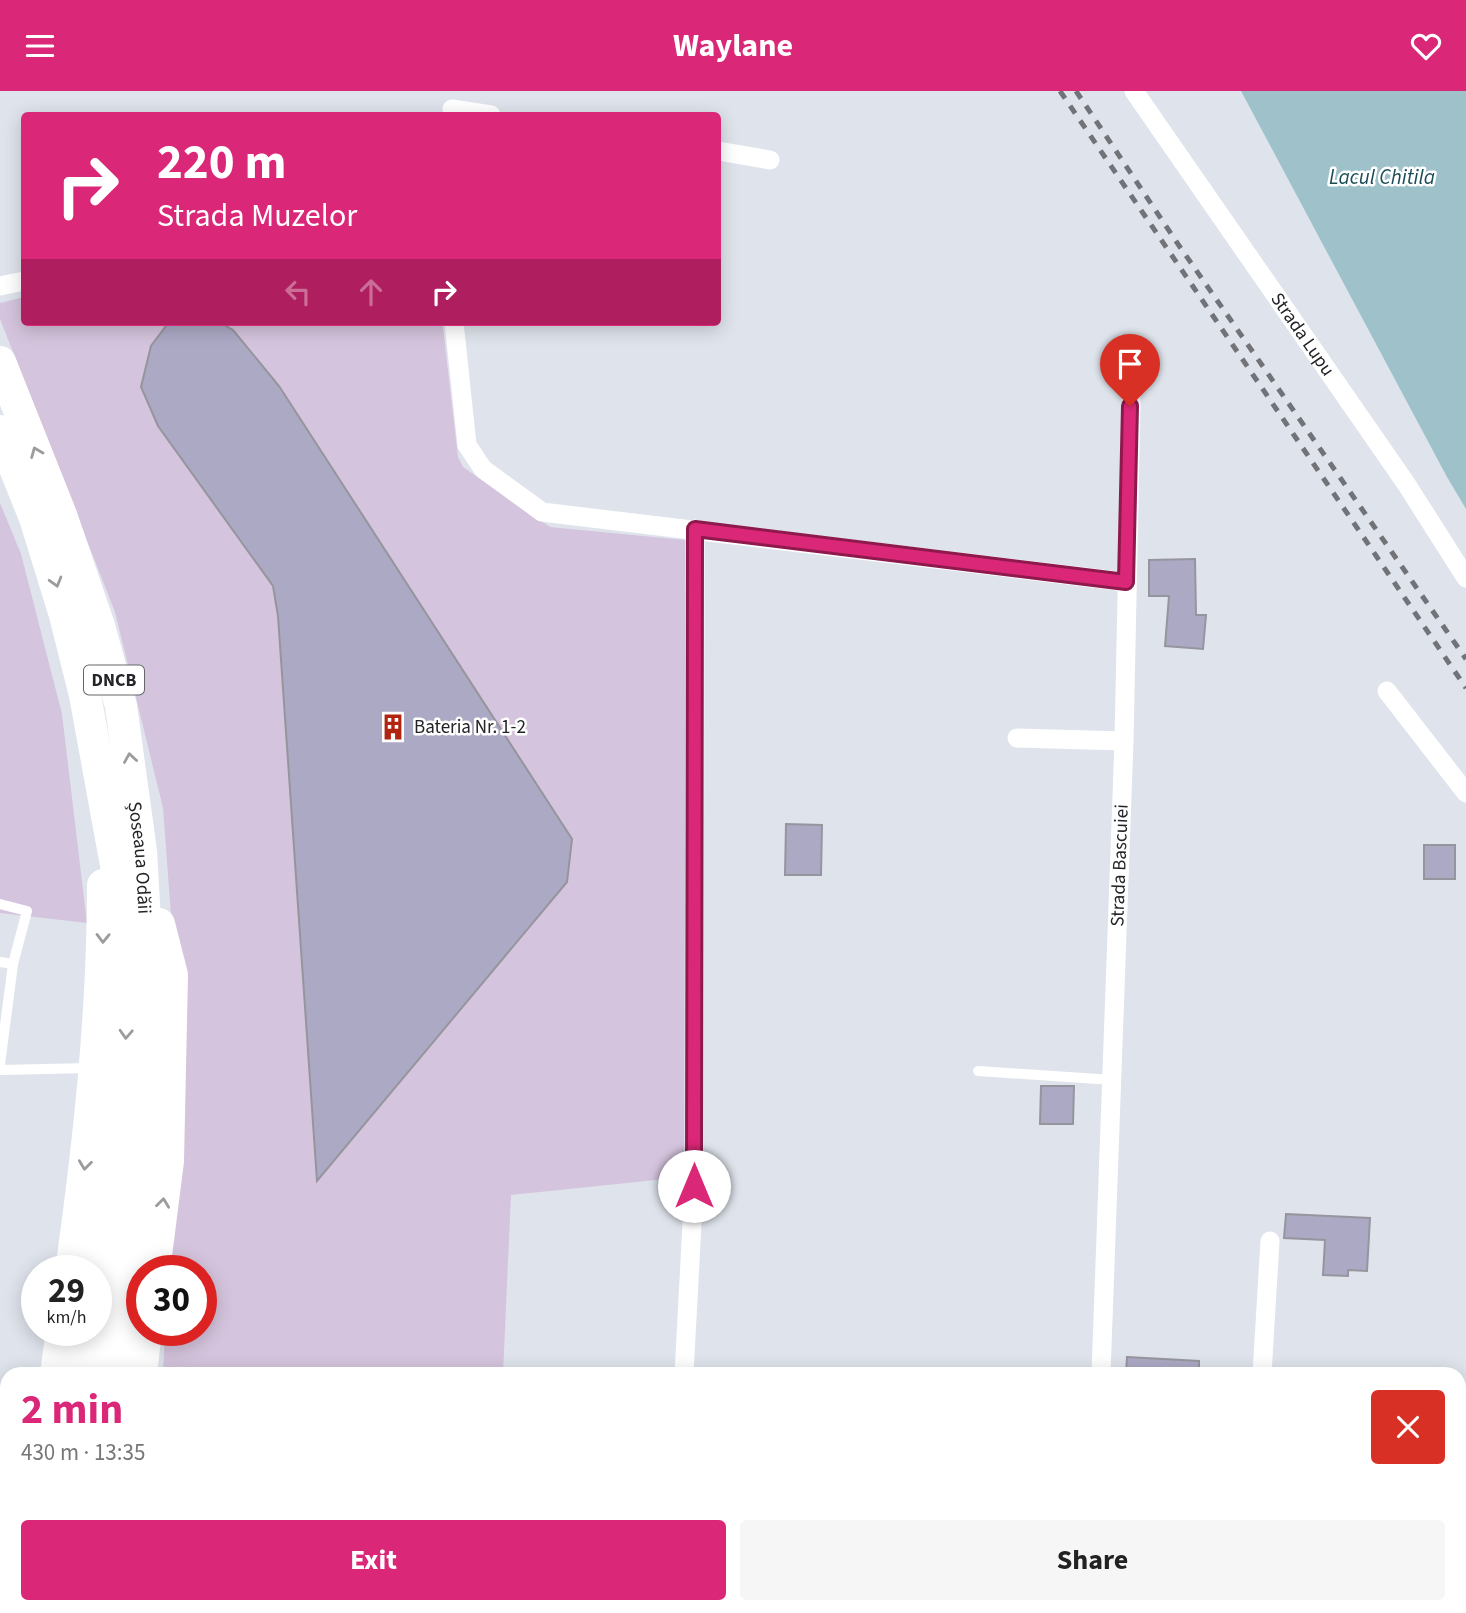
<!DOCTYPE html>
<html lang="en">
<head>
<meta charset="utf-8">
<style>
  :root { --surface:#fff; --page:#f6f6f6; --text:#222; --muted:#767676; --accent:#db2777 }
  body { margin:0; font-family:"Source Sans 3",sans-serif; background:var(--page); color:var(--text); height:100vh; display:flex; flex-direction:column; font-size:26px; white-space:nowrap }
  * { box-sizing:border-box; margin:0 }
  p { font-size:23px; color:var(--muted) }
  .icon { flex:none; width:38px; height:38px; fill:none; stroke:currentColor; stroke-width:2; stroke-linecap:round; stroke-linejoin:round }
  .map { position:relative; flex:1; overflow:hidden }
  .details { position:absolute; left:0px; top:1276px; width:1466px; height:247px; display:flex; flex-direction:column; background:var(--surface); border-radius:21px 21px 0 0; box-shadow:0 4px 18px #0003 }
  .details>* { flex:none }
  .top-card { position:absolute; left:21px; top:21px; width:700px; height:214px; border-radius:7px; box-shadow:0 4px 18px #0003; background:#db2777; color:#fff; overflow:hidden }
  .speed { position:absolute; left:21px; top:1164px; display:flex; gap:14px; font-size:35px; font-weight:700; text-align:center }
  .speed>* { display:grid; place-content:center; width:91px; height:91px; border-radius:50%; background:var(--surface); box-shadow:0 4px 18px #0003; line-height:1 }
  .speed small { font-size:18px; font-weight:400 }
  .speed .limit { border:10px solid #d22; background:#fff; color:#111 }
  .pin { position:absolute; display:grid; place-items:center; width:60px; height:60px; color:#fff; margin:-72px -30px; border-radius:50% 50% 50% 0; rotate:-45deg; box-shadow:0 0 7px #0007 }
  .pin .icon { rotate:45deg }
  .me { position:absolute; width:77px; margin:-38px; rotate:0deg; stroke-linejoin:round; filter:drop-shadow(0 0 5px #0008) }
  .turn { display:flex; align-items:center; gap:24px; height:147px; padding:0 21px; font-size:32px }
  .turn .icon { width:91px; height:91px; stroke-width:2.5 }
  .turn b { display:block; font-size:49px; line-height:60px }
  .lanes { display:flex; align-items:center; height:66px; padding:0 21px; background:#0003; justify-content:center; gap:35px; direction:ltr }
  .lanes .off { opacity:.35 }
  .round { display:grid; place-items:center; flex:none; width:74px; height:74px; border-radius:7px; background:var(--page) }
  .summary { display:flex; align-items:center; justify-content:space-between; height:119px; padding:0 21px }
  h1 { font-size:42px; font-weight:700; line-height:52px; color:var(--accent) }
  .button { display:flex; gap:14px; margin-top:auto; padding:14px 21px }
  .button a { flex:1; height:80px; border-radius:7px; background:var(--accent); color:#fff; font-size:28px; font-weight:700; line-height:80px; text-align:center }
  .button a+a { background:var(--page); color:var(--text) }
  header { display:flex; justify-content:space-between; align-items:center; height:91px; padding:0 21px; background:var(--accent); color:#fff; font-size:32px; font-weight:700 }
  .map>svg:first-child { display:block }
  .green { fill:#d5c4dd }
  .water { fill:#9ec1ca }
  .building { fill:#aca9c5; stroke:#96959d; stroke-width:2 }
  .lines { fill:none; stroke-linecap:round; stroke-linejoin:round }
  .service { stroke:#fff; stroke-width:10 }
  .minor { stroke:#fff; stroke-width:19 }
  .primary { stroke:#fff; stroke-width:32 }
  .rail { stroke:#717378; stroke-width:5; stroke-dasharray:9 9; stroke-linecap:butt }
  .oneway { stroke:#9c9c9e }
  .route-casing { stroke:#8e194d; stroke-width:18 }
  .route { stroke:#db2777; stroke-width:12 }
  .labels { text-anchor:middle; dominant-baseline:central; stroke-width:5; stroke-linejoin:round; paint-order:stroke }
  .shield { fill:#fff; stroke:#656668; stroke-width:2 }
  .shield-label { font-size:18px; font-weight:bold; fill:#232427 }
  .street-label { font-size:19px; fill:#232427; stroke:#fff }
  .poi-label { font-size:19px; fill:#232427; stroke:#fff; text-anchor:start }
  .water-label { font-size:21px; font-style:italic; fill:#194c57; stroke:#fff }
</style>
</head>
<body>
<header><svg class="icon" aria-label="menu" viewBox="0 0 24 24"><path d="M4 6h16M4 12h16M4 18h16"/></svg>Waylane<svg class="icon" aria-label="heart" viewBox="0 0 24 24"><path d="M12 20l-8-8c-3-5 5-10 8-4 3-6 11-1 8 4z"/></svg></header>
<div class="map">
<svg width="1466" height="1522" viewBox="0 0 1466 1522">
  <rect width="100%" height="100%" fill="#dfe4ec"/>
  <!-- green -->
  <g class="green">
    <path d="M24,206V231H439L443,237L458,366L463,376L550,436L695,450L685,1086L511,1104L503,1283H163L165,1239H201V1180L168,1179L175,878L163,717L115,521L0,228V212Z"/>
    <path d="M0,412L21,463L62,623L87,832L0,822Z"/>
  </g>
  <!-- water -->
  <path class="water" d="M1241,0H1466V418L1447,386Z"/>
  <!-- building -->
  <g class="building">
    <path d="M169,231H219L233,239L279,295L572,748L567,791L317,1090L278,525L273,495L158,335L141,296L151,255Z"/>
    <path d="M1195,468L1196,524H1206L1203,558L1165,555L1169,505H1149V469Z"/>
    <path d="M786,733L822,734L821,784H785Z"/>
    <rect x="1424" y="754" width="31" height="34"/>
    <path d="M1041,995H1074L1073,1033H1040Z"/>
    <path d="M1286,1123L1370,1127L1367,1180L1348,1179V1185L1323,1184L1325,1149L1284,1147Z"/>
    <path d="M1127,1266L1199,1270V1283H1126Z"/>
  </g>
  <g class="lines">
    <!-- service -->
    <g class="service">
      <path d="M0,813L27,820L13,873L0,973"/>
      <path d="M0,871L13,873"/>
      <path d="M0,979L91,977"/>
      <path d="M978,980L1113,989"/>
      <path d="M215,1522L216,1516"/>
    </g>
    <!-- minor -->
    <g class="minor">
      <path id="s1" d="M1134,0L1407,394L1466,487"/>
      <path d="M452,18L491,24"/>
      <path d="M718,60L770,69"/>
      <path d="M0,195L24,190"/>
      <path d="M454,231L467,354L483,378L542,421L1126,491"/>
      <path d="M1387,600L1466,702"/>
      <path d="M1017,647L1124,650"/>
      <path d="M684,1283L694,1095L695,438"/>
      <path id="s2" d="M1101,1283L1124,650L1132,265"/>
      <path d="M1262,1283L1270,1150"/>
      <path d="M1101,1516V1522"/>
      <path d="M660,1522L661,1516"/>
      <path d="M1254,1522V1516"/>
    </g>
    <!-- primary -->
    <g class="primary">
      <path id="s3" d="M0,271L61,424L99,535L121,615L141,760L151,937L143,1046L111,1283"/>
      <path d="M0,340L35,427L65,524L85,604L124,818L128,919L123,994L96,1204"/>
      <path d="M71,1180C89,1052 103,923 103,794"/>
      <path d="M154,1180L168,1070L172,884L159,833"/>
      <path d="M56,1283L62,1239"/>
      <path d="M84,1283L91,1239"/>
      <path d="M141,1283L146,1239"/>
      <path d="M17,1522L18,1516"/>
      <path d="M46,1522L47,1516"/>
      <path d="M72,1522L73,1516"/>
      <path d="M104,1522L105,1516"/>
    </g>
    <!-- rail -->
    <g class="rail">
      <path d="M1060,0L1466,597"/>
      <path d="M1076,0L1180,156L1466,568"/>
    </g>
  </g>
  <!-- one-way arrows -->
  <defs><path id="oneway-chevron" d="M-2-3.5L2.5 0L-2 3.5" fill="none" stroke-width="1.6" stroke-linecap="round" stroke-linejoin="round" transform="scale(1.75)"/></defs>
  <g class="oneway">
    <use href="#oneway-chevron" transform="translate(36 361) rotate(-112)"/>
    <use href="#oneway-chevron" transform="translate(56 491) rotate(74)"/>
    <use href="#oneway-chevron" transform="translate(130 667) rotate(-99)"/>
    <use href="#oneway-chevron" transform="translate(103 847) rotate(91)"/>
    <use href="#oneway-chevron" transform="translate(126 943) rotate(93)"/>
    <use href="#oneway-chevron" transform="translate(85 1074) rotate(97)"/>
    <use href="#oneway-chevron" transform="translate(163 1112) rotate(-83)"/>
  </g>
  <g class="lines">
    <!-- route casing -->
    <g class="route-casing">
      <path id="route" d="M694,1095L695,438L1126,491L1130,315"/>
    </g>
    <!-- route -->
    <use href="#route" class="route"/>
  </g>
  <!-- icons -->
  <defs>
    <g id="building-bare" transform="scale(2.1)"><path d="M-4-6H4V6H1V3H-1V6H-4ZM-2.5-4.3h1.7v1.8h-1.7ZM.8-4.3h1.7v1.8H.8ZM-2.5-1h1.7V.8h-1.7ZM.8-1h1.7V.8H.8Z" fill="#b1240f" stroke="#fff" stroke-width="2.5" paint-order="stroke"/></g>
  </defs>
  <g fill-rule="evenodd">
    <use href="#building-bare" x="393" y="636"/>
  </g>
  <g class="labels">
    <!-- shield labels -->
    <rect class="shield" x="84" y="574.5" width="60" height="29" rx="5"/>
    <g class="shield-label">
      <text x="114" y="589">DNCB</text>
    </g>
    <!-- street labels -->
    <g class="street-label">
      <text stroke="none"><textPath href="#s1" startOffset="296">Strada Lupu</textPath></text>
      <text stroke="none"><textPath href="#s3" startOffset="518">Șoseaua Odăii</textPath></text>
      <text stroke="none"><textPath href="#s2" startOffset="509">Strada Bascuiei</textPath></text>
    </g>
    <!-- poi labels -->
    <g class="poi-label">
      <text x="414" y="636">Bateria Nr. 1-2</text>
    </g>
    <!-- water labels -->
    <g class="water-label">
      <text x="1382" y="86">Lacul Chitila</text>
    </g>
  </g>
</svg>
<div class="speed"><div>29<small>km/h</small></div><div class="limit">30</div></div>
<div class="pin" style="left:1130px;top:315px;background:#d93025"><svg class="icon" aria-label="arrive" viewBox="0 0 24 24"><path d="M6 21V4h12l-3 4 3 4H6"/></svg></div>
<svg class="me" style="left:694px;top:1095px" viewBox="-20 -20 40 40"><circle r="19" fill="#fff"/><path d="M0-13L10 11 0 6-10 11z" fill="#db2777"/></svg>
<div class="top-card">
<div class="turn"><svg class="icon" aria-label="right" viewBox="0 0 24 24"><path d="M7 20v-9h11M14 6l5 5-5 5"/></svg><div><b>220 m</b>Strada Muzelor</div></div>
<div class="lanes"><svg class="icon off" aria-label="left" viewBox="0 0 24 24"><path d="M17 20v-9H6M10 6l-5 5 5 5"/></svg><svg class="icon off" aria-label="ahead" viewBox="0 0 24 24"><path d="M12 20V5M6 11l6-6 6 6"/></svg><svg class="icon" aria-label="right" viewBox="0 0 24 24"><path d="M7 20v-9h11M14 6l5 5-5 5"/></svg></div>
</div>
<section class="details">
<div class="summary"><div><h1>2 min</h1><p>430 m · 13:35</p></div><a class="round" style="background:#d93025;color:#fff"><svg class="icon" aria-label="close" viewBox="0 0 24 24"><path d="M6 6l12 12M18 6L6 18"/></svg></a></div>
<div class="button"><a>Exit</a><a>Share</a></div>
</section>
</div>
</body>
</html>
